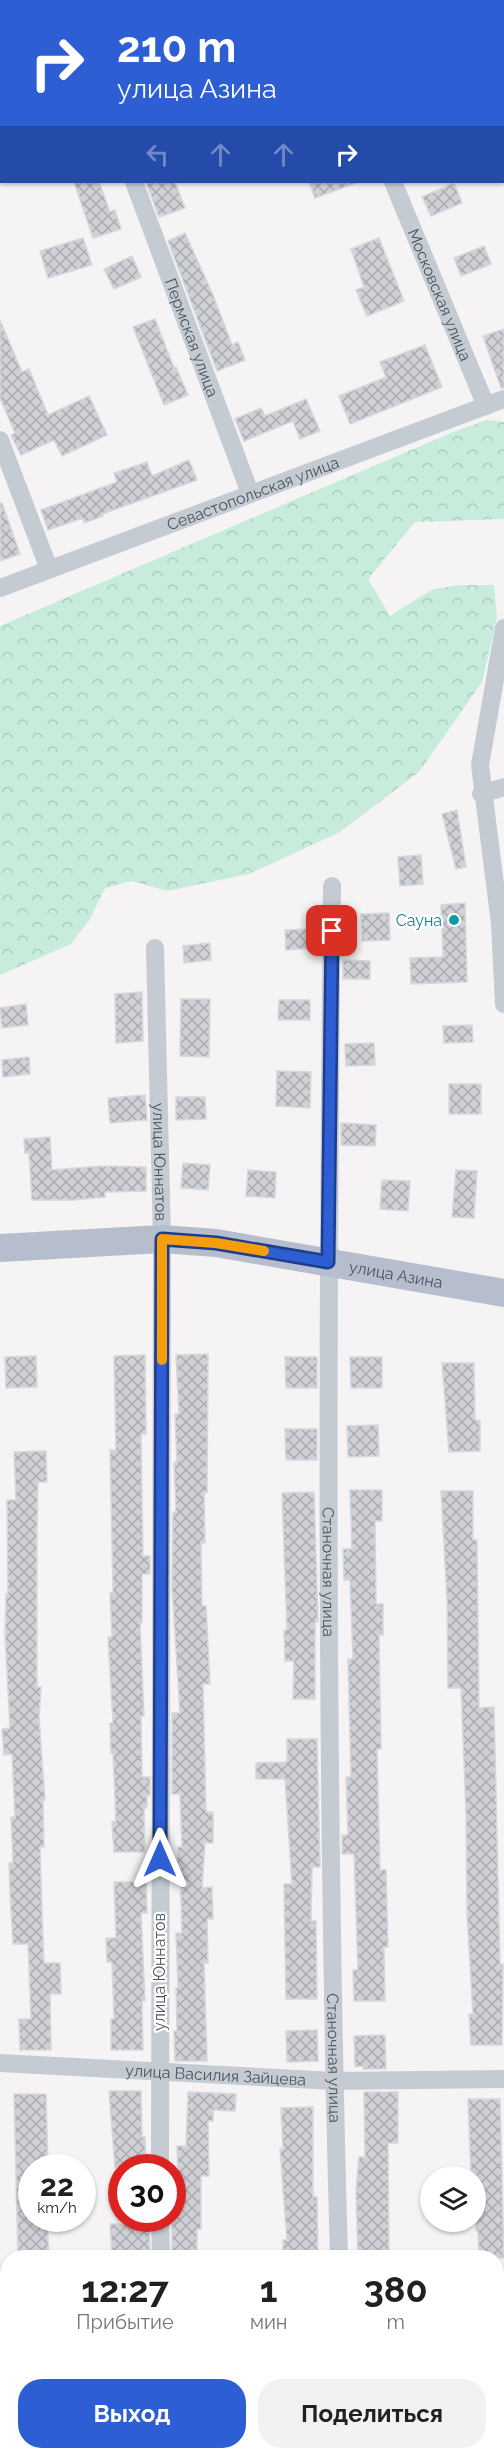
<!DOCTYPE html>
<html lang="ru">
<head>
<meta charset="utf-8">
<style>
  :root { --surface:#fff; --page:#f2f2f2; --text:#202124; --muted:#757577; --accent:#2e5ed4 }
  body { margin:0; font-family:Raleway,sans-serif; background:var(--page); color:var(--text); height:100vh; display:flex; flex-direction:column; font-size:22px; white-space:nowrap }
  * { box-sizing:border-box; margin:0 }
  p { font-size:20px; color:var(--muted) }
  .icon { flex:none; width:33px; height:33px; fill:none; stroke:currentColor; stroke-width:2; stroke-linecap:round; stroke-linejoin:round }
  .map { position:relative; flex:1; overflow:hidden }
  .details { position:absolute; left:0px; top:2250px; width:504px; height:210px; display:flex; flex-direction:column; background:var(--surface); border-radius:24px 24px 0 0; box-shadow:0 2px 4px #0004 }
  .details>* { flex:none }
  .guide { position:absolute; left:0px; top:0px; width:504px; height:183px; box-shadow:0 2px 4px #0004; background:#2e5ed4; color:#fff; overflow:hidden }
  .controls { position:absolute; left:420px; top:2166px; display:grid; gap:12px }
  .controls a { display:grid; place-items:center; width:66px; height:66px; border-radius:50%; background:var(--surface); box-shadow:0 2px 4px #0004; font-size:30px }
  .speed { position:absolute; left:18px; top:2154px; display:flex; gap:12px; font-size:30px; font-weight:700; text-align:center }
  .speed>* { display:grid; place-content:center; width:78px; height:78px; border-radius:50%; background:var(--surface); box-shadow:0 2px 4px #0004; line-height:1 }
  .speed small { font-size:15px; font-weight:400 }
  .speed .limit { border:9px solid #d22; background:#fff; color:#111 }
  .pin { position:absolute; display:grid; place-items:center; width:51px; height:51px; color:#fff; margin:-26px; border-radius:12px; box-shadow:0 3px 9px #0006 }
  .me { position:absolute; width:66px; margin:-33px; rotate:0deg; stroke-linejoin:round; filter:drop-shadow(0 0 4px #0008) }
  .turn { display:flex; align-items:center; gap:21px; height:126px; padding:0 18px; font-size:27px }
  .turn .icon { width:78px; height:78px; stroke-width:2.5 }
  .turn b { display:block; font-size:42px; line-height:51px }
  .lanes { display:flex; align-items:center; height:57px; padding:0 18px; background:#0003; justify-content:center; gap:30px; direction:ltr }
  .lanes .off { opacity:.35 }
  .eta { display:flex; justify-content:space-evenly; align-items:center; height:102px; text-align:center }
  .eta b { font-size:36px; font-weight:700; line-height:42px }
  .action { display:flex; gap:12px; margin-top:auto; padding:12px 18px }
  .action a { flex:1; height:69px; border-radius:24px; background:var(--accent); color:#fff; font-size:24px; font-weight:700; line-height:69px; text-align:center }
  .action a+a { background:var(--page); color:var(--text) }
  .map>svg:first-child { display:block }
  .forest { fill:url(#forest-crowns) }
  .building { fill:url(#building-cross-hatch); stroke:#d7d8dd; stroke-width:1.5 }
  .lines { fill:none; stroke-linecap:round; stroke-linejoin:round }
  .street { stroke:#c5cbd2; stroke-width:18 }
  .primary { stroke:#b6bece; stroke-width:28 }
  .route-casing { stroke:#1e3d8a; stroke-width:15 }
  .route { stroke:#2e5ed4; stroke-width:10 }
  .slow { stroke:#f59e0b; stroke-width:10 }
  .culture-dot { fill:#0f9aa8; stroke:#fff; stroke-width:2 }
  .labels { text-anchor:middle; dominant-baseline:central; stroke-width:4.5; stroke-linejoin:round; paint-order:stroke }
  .street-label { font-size:16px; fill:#4c535e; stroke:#fff }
  .culture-label { font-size:16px; fill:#0d838f; stroke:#fff; text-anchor:end }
</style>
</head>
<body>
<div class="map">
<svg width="504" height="2460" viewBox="0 0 504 2460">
  <defs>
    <pattern id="forest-crowns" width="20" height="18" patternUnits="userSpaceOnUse" patternTransform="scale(1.5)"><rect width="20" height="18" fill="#c7ecdb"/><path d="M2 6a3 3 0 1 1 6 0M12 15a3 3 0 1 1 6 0" fill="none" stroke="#adccbe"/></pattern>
    <pattern id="building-cross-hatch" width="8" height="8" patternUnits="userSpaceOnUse" patternTransform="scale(1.5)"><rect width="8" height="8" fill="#d0d1d6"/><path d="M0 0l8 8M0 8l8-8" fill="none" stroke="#abacb1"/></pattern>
  </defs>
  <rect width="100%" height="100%" fill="#f5f3f3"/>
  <!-- forest -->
  <path class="forest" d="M487,420L504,422V519L415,522L368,579L390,616L431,590L457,585H494L497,618L482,682L419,772L340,832L249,874L167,891L132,881L105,888L90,919L71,944L0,975V626L453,432Z"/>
  <!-- building -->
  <g class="building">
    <path d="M74,182H99L110,212L115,210L121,229L93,238Z"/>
    <path d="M146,182H175L185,208L159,217Z"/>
    <path d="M309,182H355L356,183L315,198Z"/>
    <path d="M454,183L462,203L431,216L422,197Z"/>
    <path d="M185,233L213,295L232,345L238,342L245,360L217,371L168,241Z"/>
    <path d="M83,238L92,265L48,278L40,251Z"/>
    <path d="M379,238L404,301L367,316L356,290L364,287L351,249Z"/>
    <path d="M484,246L491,264L461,276L454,258Z"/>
    <path d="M132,256L141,277L114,289L104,269Z"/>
    <path d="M155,319L174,368L176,367L188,395L164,405L133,327Z"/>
    <path d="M0,320L22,372L29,369L48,415L89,396L107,435L62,456L54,440L21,455L11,435L15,433L0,398Z"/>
    <path d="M504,329V388H501L483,336Z"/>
    <path d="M425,345L442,387L350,424L339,396L386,377L380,362Z"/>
    <path d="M306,399L320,431L300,439L293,421L244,441L235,419L261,408L265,416Z"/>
    <path d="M189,460L197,480L102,514L103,516L84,523L83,518L48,530L41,510L117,482L114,473L147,462L152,476Z"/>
    <path d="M0,503H2L20,554L0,561Z"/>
    <path d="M457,810L466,867L456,869L442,814Z"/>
    <path d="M421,855L423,884L400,886L398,857Z"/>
    <path d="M465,903L467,982L411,984L410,958L443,957L441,905Z"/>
    <path d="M389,913L390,940L362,941L361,914Z"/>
    <path d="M315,929L316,948L286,950L285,930Z"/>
    <path d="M210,943L211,960L184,963L183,946Z"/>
    <path d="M343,960L370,961V979H343Z"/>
    <path d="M142,992L143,1041L116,1043L115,994Z"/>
    <path d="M181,999H210L209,1057L180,1056Z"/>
    <path d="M279,1000H310V1020H278Z"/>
    <path d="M26,1004L28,1025L2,1028L0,1008Z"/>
    <path d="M472,1025L473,1042L444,1043L443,1026Z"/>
    <path d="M374,1043L375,1065L346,1066L345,1044Z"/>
    <path d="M29,1057L30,1074L3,1077L2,1060Z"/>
    <path d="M277,1071L311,1072L310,1108L276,1106Z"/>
    <rect x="449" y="1084" width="32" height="30"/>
    <path d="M145,1095L147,1120L110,1123L108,1098Z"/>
    <path d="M176,1097H205L206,1119L176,1120Z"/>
    <path d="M341,1123L376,1125L375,1146L341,1145Z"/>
    <path d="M50,1137L52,1170L103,1166L146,1167V1191L105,1192V1197L73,1200H32L29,1153H25L24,1139Z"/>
    <path d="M183,1163L210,1165L208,1190L181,1188Z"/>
    <path d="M248,1170L276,1172L275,1198L246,1196Z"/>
    <path d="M456,1170L477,1171L474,1218L452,1217Z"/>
    <path d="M382,1180L410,1181L408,1211L380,1209Z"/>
    <path d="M208,1354L207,1493H204L205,1543H201L202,1606H206L210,1684H203L206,1812H213V1843H205L202,1888L212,1887L213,1919H207L208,1963H204L207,2061H175L174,2031H177L176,1988H178L176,1933H182L180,1864H177L178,1847H182L180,1794H172V1713H180L172,1587L173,1512H176L174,1463L177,1462L175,1414H179L176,1355Z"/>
    <path d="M145,1355L146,1434H141L143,1556H150V1574H142V1623H140L144,1716H141L142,1777H150V1795H147V1808H144L145,1852H114L112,1822L116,1821L113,1754H111L110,1723H113L108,1637H112L110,1593L113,1592L110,1450H116L114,1356Z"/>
    <path d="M36,1356L37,1387L6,1388L5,1357Z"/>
    <path d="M285,1357H317V1388H286Z"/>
    <path d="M350,1357H382V1388H351Z"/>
    <path d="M442,1363H474L475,1420H480V1451L449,1452Z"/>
    <path d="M378,1425L379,1456L348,1457L347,1426Z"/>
    <path d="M285,1429H317V1460H286Z"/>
    <path d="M46,1451L47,1482H38L37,1531V1687H41L39,1718L45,1800H43L44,1847H40L42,1912L44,1963H60L61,1994H50L51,2050H20L19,2019H31L28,1944H13L10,1894L9,1863H13L11,1817H15L12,1754L4,1755L2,1729L10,1728L5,1634L6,1594H8L7,1500H16L14,1452Z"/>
    <path d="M350,1490H382V1521H375L376,1604H383V1635H379L381,1749H377L380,1870H386L388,1947H384L385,2001H354L353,1970H358L354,1854H342V1835H348L346,1777H351L348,1659H353L350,1580H344L343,1549H352Z"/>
    <path d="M441,1491H473V1540H477L479,1708L494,1707L500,1965L503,1964L502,2045H471L469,2014H473L467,1913L466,1812L461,1688H448L447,1599Z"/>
    <path d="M314,1492L318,1622H315V1699H293L294,1661H285L284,1630H287L282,1493Z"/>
    <path d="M287,1739H317L320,1867H312L311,1921H316L317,1999H286L284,1884H292L285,1779H256V1763L287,1762Z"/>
    <path d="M114,1882H146L147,1913H141L145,2001H142L143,2050H111V2019H114L112,1962H107L106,1938H116Z"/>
    <path d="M317,2030L318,2061L287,2062L286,2031Z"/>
    <path d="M385,2035L386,2069H363V2066L355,2067L354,2036Z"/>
    <path d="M109,2091H141L142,2137H145L146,2168H115Z"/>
    <path d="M188,2092L236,2094L235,2111L213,2110V2121H208L209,2176H201V2229H197V2258H172V2199H179L177,2146H186Z"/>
    <path d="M364,2092H398V2143H388L389,2258H358L356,2192L359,2157H365Z"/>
    <path d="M14,2094H46L48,2168H32V2218H47L49,2258H18Z"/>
    <path d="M468,2099H500L504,2258H479L478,2231H476V2176H471Z"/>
    <path d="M313,2107V2197H317L318,2258H283V2240H287L280,2149H283L281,2108Z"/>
    <path d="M110,2224H149L150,2255H112Z"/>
  </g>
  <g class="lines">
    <!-- street -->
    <g class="street">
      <path d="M66,0V2"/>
      <path d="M317,0L318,2"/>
      <path id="s1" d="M134,182L250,493"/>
      <path id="s2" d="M393,182L486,406"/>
      <path d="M0,440L49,569"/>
      <path id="s3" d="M0,588L504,399"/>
      <path d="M504,628L480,765L500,924L504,1004"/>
      <path d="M481,794L504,787"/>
      <path id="s4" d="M332,886C327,1343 326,1801 339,2258"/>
      <path id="s5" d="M155,948L162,1239L160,2168"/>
      <path id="s6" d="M0,2063L334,2081L504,2079"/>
      <path d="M160,2218L161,2258"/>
      <path d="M162,2452V2460"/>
      <path d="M344,2452V2460"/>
    </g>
    <!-- primary -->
    <path class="primary" id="s7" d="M0,1248L162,1239L216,1243L504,1293"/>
  </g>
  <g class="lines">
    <!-- route casing -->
    <g class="route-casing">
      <path id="route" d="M160,1859L162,1239L216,1243L328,1262L332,931"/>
    </g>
    <!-- route -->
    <use href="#route" class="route"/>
    <!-- slow -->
    <path class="slow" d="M162,1360V1239L216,1243L264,1251"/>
  </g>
  <!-- markers -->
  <circle class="culture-dot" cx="454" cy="920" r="6"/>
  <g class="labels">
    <!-- street labels -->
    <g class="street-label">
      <text stroke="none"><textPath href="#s2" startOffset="122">Московская улица</textPath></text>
      <text stroke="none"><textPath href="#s1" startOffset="166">Пермская улица</textPath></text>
      <text stroke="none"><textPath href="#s3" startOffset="270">Севастопольская улица</textPath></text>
      <text stroke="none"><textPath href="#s5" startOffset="214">улица Юннатов</textPath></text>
      <text stroke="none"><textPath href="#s7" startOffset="399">улица Азина</textPath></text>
      <text stroke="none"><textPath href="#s4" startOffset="686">Станочная улица</textPath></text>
      <text transform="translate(159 1972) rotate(-90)">улица Юннатов</text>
      <text stroke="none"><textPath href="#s4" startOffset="1172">Станочная улица</textPath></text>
      <text stroke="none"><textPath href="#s6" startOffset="216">улица Василия Зайцева</textPath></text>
    </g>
    <!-- culture labels -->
    <g class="culture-label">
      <text x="442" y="920">Сауна</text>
    </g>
  </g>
</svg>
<div class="controls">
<a><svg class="icon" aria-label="layers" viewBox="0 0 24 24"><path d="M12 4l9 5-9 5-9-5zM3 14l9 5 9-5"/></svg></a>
</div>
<div class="speed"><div>22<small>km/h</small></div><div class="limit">30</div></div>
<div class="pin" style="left:332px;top:931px;background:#d93025"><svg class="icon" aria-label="arrive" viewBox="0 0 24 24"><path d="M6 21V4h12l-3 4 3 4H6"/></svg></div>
<svg class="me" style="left:160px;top:1859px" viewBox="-20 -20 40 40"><path d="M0-17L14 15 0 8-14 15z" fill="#2e5ed4" stroke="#fff" stroke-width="4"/></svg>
<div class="guide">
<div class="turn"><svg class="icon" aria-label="right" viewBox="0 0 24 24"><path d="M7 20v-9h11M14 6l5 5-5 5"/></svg><div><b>210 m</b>улица Азина</div></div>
<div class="lanes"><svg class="icon off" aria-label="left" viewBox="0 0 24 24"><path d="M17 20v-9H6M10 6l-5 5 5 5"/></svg><svg class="icon off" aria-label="ahead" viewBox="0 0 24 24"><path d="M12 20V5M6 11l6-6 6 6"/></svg><svg class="icon off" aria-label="ahead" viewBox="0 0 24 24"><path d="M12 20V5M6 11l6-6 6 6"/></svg><svg class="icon" aria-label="right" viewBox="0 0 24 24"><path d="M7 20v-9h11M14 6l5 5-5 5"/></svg></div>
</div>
<section class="details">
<div class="eta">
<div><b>12:27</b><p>Прибытие</p></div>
<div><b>1</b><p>мин</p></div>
<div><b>380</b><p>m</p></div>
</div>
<div class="action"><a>Выход</a><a>Поделиться</a></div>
</section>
</div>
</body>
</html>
